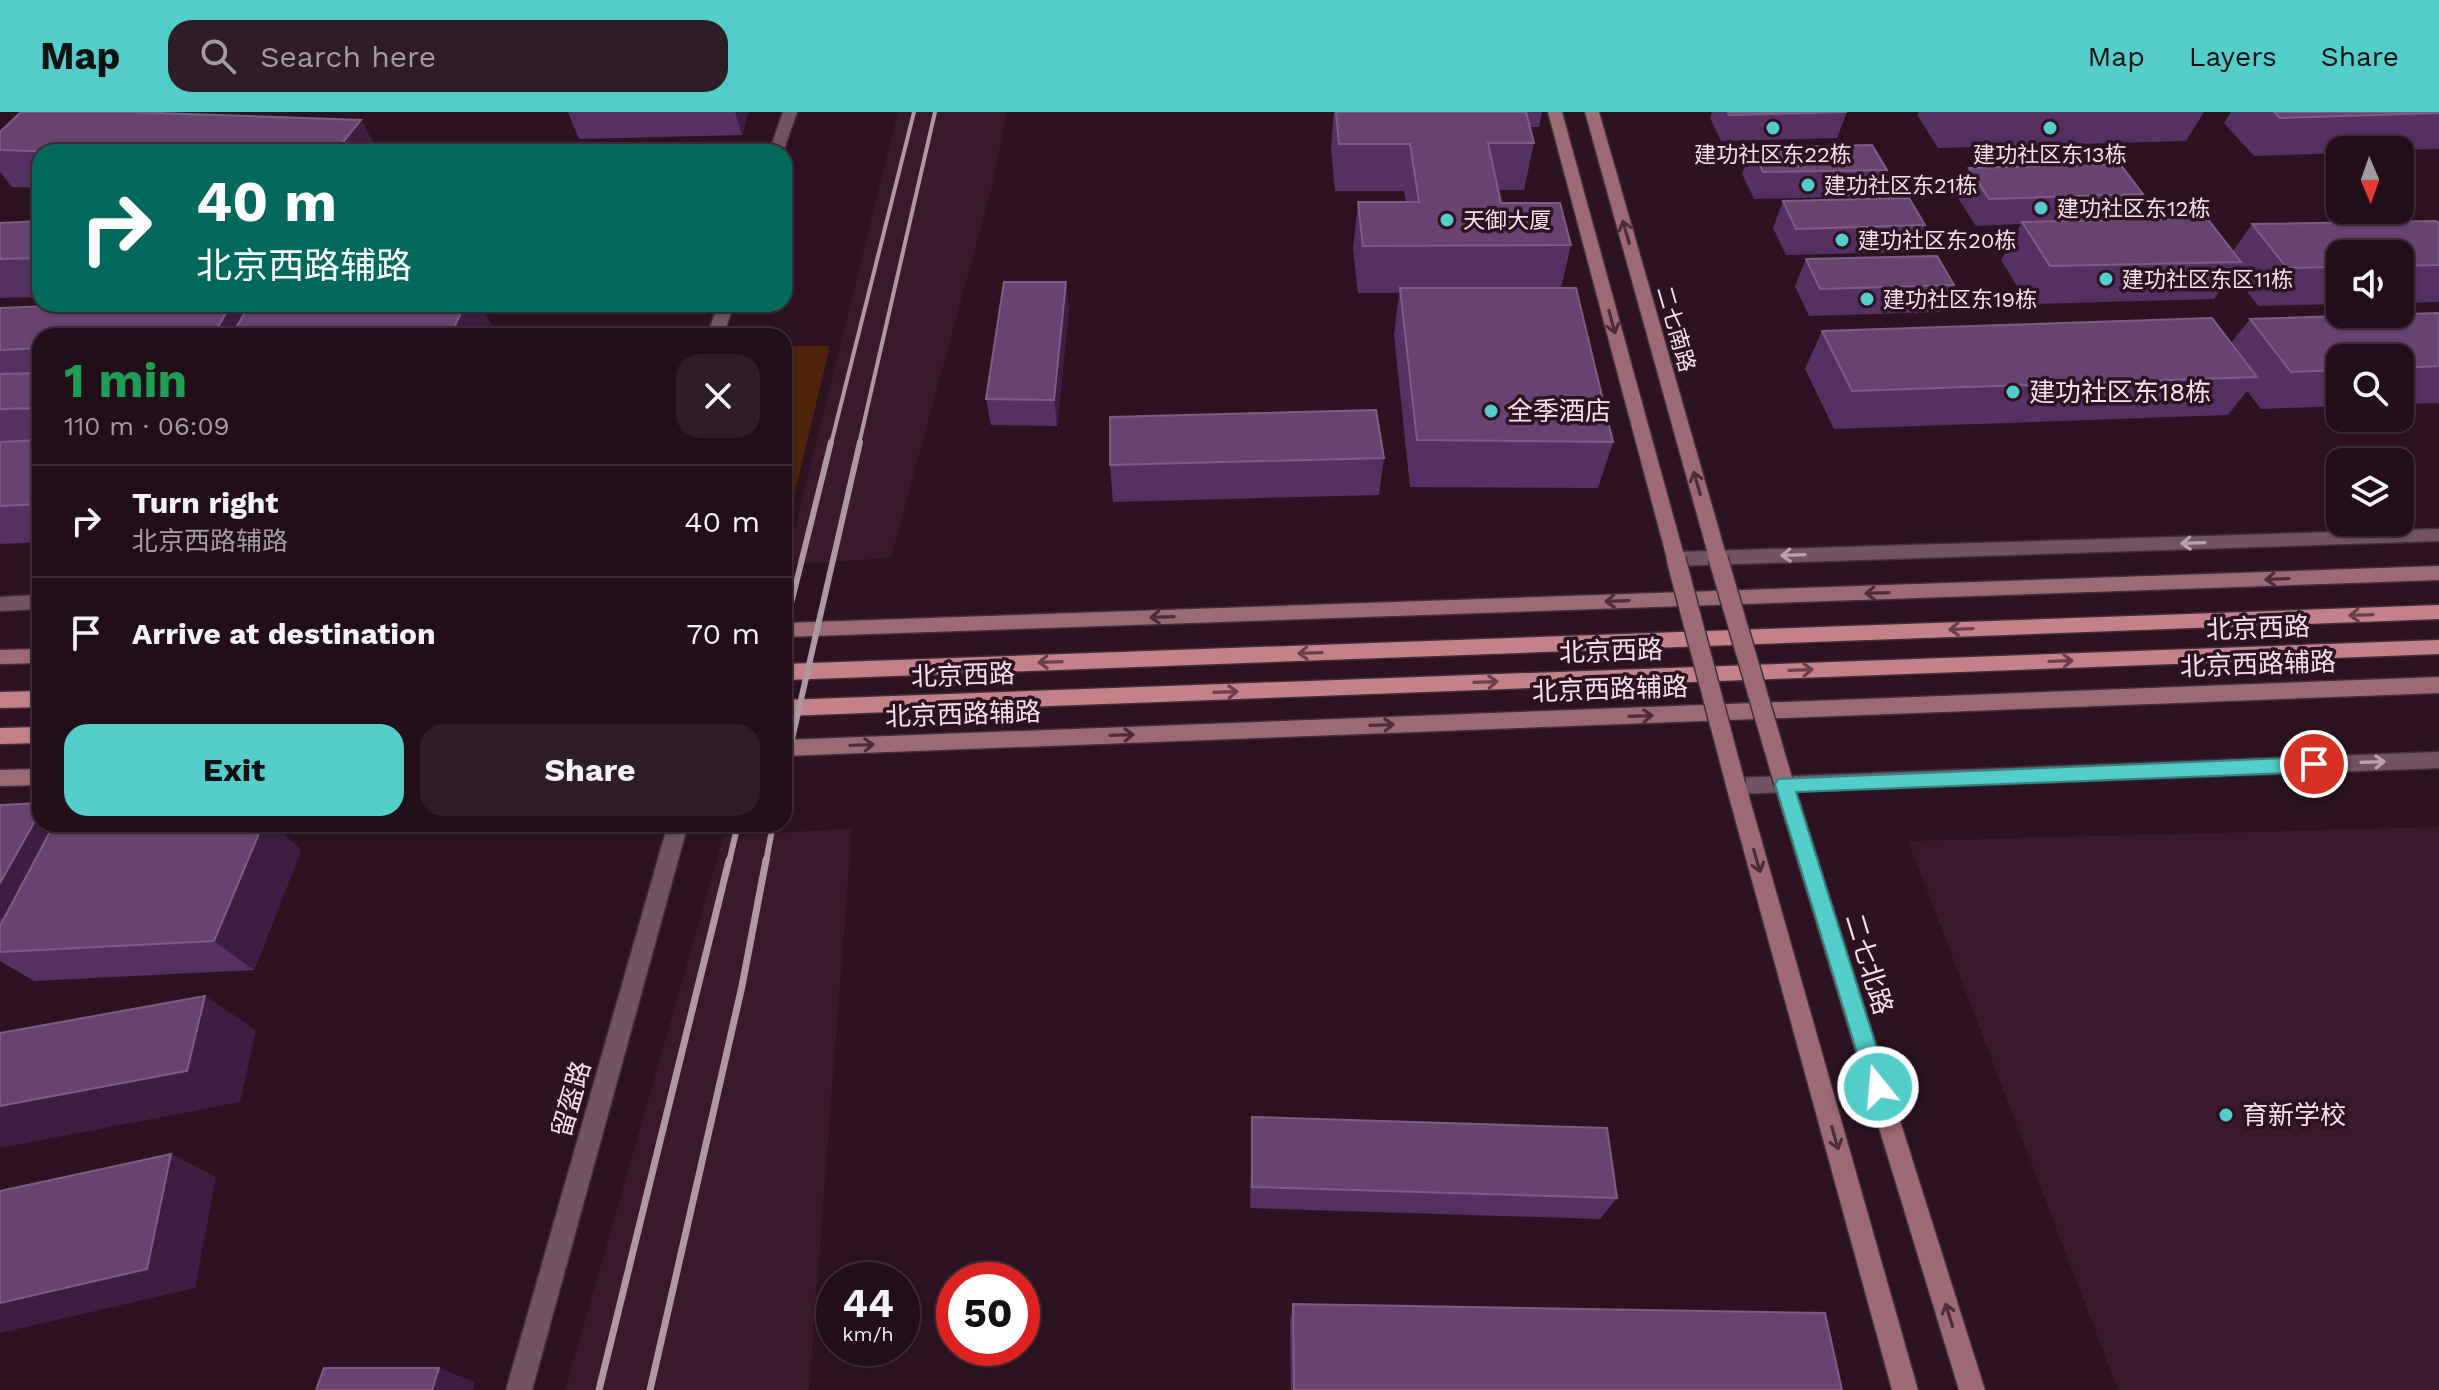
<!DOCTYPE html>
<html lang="en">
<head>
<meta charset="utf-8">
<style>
  :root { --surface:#220e19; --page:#2e1c26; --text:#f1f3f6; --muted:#a29ca2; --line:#3f2e38; --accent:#53cdca }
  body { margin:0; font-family:"Work Sans","Noto Sans SC",sans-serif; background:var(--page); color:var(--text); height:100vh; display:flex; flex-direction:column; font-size:30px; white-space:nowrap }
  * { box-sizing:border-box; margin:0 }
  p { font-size:26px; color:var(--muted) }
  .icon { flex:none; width:44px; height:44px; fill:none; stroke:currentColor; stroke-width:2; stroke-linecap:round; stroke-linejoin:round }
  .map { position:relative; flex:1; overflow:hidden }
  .sheet { position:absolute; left:32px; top:216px; width:760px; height:504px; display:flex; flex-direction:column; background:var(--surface); border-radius:24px; box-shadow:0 2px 6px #0004,0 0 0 2px var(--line) }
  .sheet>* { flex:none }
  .hud { position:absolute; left:32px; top:32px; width:760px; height:168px; border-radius:24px; box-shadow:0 2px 6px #0004,0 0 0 2px var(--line); background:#00695c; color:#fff; overflow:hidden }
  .needle { width:52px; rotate:178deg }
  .controls { position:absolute; left:2326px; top:24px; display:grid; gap:16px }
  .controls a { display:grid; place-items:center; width:88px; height:88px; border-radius:16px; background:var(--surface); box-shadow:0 2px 6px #0004,0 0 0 2px var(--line); font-size:40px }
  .speed { position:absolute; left:816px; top:1150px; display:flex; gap:16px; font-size:40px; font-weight:700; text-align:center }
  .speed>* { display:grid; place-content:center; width:104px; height:104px; border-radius:50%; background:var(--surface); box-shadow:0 2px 6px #0004,0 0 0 2px var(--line); line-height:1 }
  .speed small { font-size:20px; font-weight:400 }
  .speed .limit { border:12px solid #d22; background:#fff; color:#111 }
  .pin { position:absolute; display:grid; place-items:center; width:68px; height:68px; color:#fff; margin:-34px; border:4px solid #fff; border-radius:50%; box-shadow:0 2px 8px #0007 }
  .me { position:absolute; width:88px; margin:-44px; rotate:343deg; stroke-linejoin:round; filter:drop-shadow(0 0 6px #0008) }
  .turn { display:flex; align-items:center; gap:28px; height:168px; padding:0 32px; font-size:36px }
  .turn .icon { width:104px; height:104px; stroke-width:2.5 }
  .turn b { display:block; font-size:56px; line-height:68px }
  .round { display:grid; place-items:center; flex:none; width:84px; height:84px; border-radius:24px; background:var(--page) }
  .summary { display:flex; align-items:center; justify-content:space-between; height:136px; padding:0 32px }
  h1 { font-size:48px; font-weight:700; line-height:60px; color:#1e9e55 }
  .cta { display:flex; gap:16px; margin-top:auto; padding:16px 32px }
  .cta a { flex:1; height:92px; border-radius:24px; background:var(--accent); color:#111; font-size:32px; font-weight:700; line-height:92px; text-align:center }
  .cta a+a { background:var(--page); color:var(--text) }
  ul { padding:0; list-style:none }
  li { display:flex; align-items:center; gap:24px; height:112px; padding:0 32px; border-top:2px solid var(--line) }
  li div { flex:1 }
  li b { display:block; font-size:30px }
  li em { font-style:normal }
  header { display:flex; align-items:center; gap:48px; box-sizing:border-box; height:112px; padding:0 40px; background:var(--accent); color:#111 }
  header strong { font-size:38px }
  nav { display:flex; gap:44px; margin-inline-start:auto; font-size:28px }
  .search { width:560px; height:72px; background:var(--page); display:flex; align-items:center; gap:20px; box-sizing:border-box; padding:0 28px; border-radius:24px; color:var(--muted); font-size:30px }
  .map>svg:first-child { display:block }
  .built { fill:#39192b }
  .green { fill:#4e240a }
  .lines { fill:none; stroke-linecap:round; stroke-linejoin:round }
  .service-casing { stroke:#412e38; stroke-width:3 }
  .tertiary-casing { stroke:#412e38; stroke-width:3 }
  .secondary-casing { stroke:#412e38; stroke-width:3 }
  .primary-casing { stroke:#412e38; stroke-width:3 }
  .service { fill:#735363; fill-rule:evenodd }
  .tertiary { fill:#735363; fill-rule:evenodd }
  .secondary { fill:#9c6a76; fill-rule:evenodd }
  .primary { fill:#c58189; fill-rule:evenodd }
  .rail-far2 { stroke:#ae99a3; stroke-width:4 }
  .rail-far1 { stroke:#ae99a3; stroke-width:6 }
  .rail { stroke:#ae99a3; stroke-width:7 }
  .secondary-bridge-casing { stroke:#412e38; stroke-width:22; stroke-linecap:butt }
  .secondary-bridge { stroke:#9c6a76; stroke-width:19 }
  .wall { fill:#573063 }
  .shaded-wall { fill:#3f1d43 }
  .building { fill:#684372; stroke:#7e5c84; stroke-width:2 }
  .oneway { stroke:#4e2d3b }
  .oneway2 { stroke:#baa2ad }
  .oneway3 { stroke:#6a3f4b }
  .route { fill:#53cdca; stroke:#368583; stroke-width:2 }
  .poi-dot { fill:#53cdca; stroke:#2d1321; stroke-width:3 }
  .labels { text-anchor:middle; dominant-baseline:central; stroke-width:7; stroke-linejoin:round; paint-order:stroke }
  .far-poi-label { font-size:22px; fill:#f4e2ea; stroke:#2d1321; text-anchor:start }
  .far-street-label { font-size:22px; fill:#f4e2ea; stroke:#2d1321 }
  .poi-label { font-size:26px; fill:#f4e2ea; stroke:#2d1321; text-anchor:start }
  .street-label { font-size:26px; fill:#f4e2ea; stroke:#2d1321 }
</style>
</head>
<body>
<header>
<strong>Map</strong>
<div class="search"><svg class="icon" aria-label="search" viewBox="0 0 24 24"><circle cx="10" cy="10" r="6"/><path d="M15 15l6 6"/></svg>Search here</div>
<nav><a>Map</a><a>Layers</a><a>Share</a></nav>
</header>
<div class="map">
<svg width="2439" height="1278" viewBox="0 0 2439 1278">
  <rect width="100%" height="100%" fill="#2d1321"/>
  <!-- built -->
  <g class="built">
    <path d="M898,0H1007L992,75L891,446L786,453Z"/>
    <path d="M2439,715V1278H2118L1908,729Z"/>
    <path d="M852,717L809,1278H565L724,723Z"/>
  </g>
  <!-- green -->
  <path class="green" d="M784,234H830L784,425Z"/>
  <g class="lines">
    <!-- service casing -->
    <g class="service-casing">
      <g id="service">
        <path d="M40,483V497L0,499V485Z"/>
        <path d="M668,712H688L532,1278H506Z"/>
      </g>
    </g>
    <!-- tertiary casing -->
    <g class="tertiary-casing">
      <g id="tertiary">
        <path d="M783,0H797L783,40H769Z"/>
        <path d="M718,192H734L723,224H707Z"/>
        <path d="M2439,417V429L1676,454L1667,447L1676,440Z"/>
        <path d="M2439,640V656L1736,682L1729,680L1726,674L1729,668L1736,666Z"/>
      </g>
    </g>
    <!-- secondary casing -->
    <g class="secondary-casing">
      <g id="secondary">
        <path d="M1548,0H1562L1685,447L1676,454L1667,447Z"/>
        <path d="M1585,0H1599L1727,446L1718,453L1709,446Z"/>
        <path d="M2439,454V468L784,525V511Z"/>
        <path d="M40,537V551L0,552V538Z"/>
        <path d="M2439,565V581L784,644V628Z"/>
        <path d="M40,657V673L0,674V658Z"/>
        <path d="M1784,664L1791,666L1794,672L1985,1278H1959L1774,672L1777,666Z"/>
        <path d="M1736,666L1743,668L1746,674L1918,1278H1892L1726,674L1729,668Z"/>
      </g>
    </g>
    <!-- primary casing -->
    <g class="primary-casing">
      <g id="primary">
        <path d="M2439,493V507L784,568V552Z"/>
        <path d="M2439,528V542L784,604V588Z"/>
        <path d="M40,579V595L0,596V580Z"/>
        <path d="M40,615V631L0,632V616Z"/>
      </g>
    </g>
    <!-- service -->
    <use href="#service" class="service"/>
    <!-- tertiary -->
    <use href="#tertiary" class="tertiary"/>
    <!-- secondary -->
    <use href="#secondary" class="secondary"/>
    <!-- primary -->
    <use href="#primary" class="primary"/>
    <!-- rail-far2 -->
    <g class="rail-far2">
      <path d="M831,332L914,0"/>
      <path d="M859,332L935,0"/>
    </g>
    <!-- rail-far1 -->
    <g class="rail-far1">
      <path d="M784,520L831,330"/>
      <path d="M784,662L860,330"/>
      <path d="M729,750L738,712"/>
      <path d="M766,750L773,712"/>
    </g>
    <!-- rail -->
    <g class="rail">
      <path d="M599,1278L729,748"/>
      <path d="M650,1278L742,874L766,748"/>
    </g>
    <!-- secondary-bridge casing -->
    <g class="secondary-bridge-casing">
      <g id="secondary-bridge">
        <path d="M1718,446L1784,672"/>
        <path d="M1676,447L1736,674"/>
      </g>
    </g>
    <!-- secondary-bridge -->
    <use href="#secondary-bridge" class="secondary-bridge"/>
  </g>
  <!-- wall -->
  <g class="wall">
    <path d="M568,0H748L742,23L579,27Z"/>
    <path d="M1334,0H1542L1539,15H1530L1534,31L1524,78H1499L1501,91L1571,133L1561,176L1613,330L1598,376L1410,375L1394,223L1399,181H1358L1353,137L1358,90H1406L1404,79H1335L1331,36Z"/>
    <path d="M1712,0H1847L1837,26L1721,29L1710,6Z"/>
    <path d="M1919,0H2204L2186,29L1938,36L1917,3Z"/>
    <path d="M2231,0H2439V37L2400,38H2340V41L2254,44L2224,11Z"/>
    <path d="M361,8L378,40H40V76L12,75L0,60V20Z"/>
    <path d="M1752,36L1887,58L1875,84L1754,87L1742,62Z"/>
    <path d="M1969,56L2143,82L2127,108L2233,139L2252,112L2439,111V190L2400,191V142H2340V192L2258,194L2233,161L2214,187L2028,192L2001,148L2021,112L1976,114L1956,83Z"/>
    <path d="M1783,89L1925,113L1912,140L1786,143L1773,116Z"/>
    <path d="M40,109V185L0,186V111Z"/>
    <path d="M1806,147L1954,173L1940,200L1809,204L1795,174Z"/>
    <path d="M97,192H238L245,201L492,214L488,224H40V430L0,432V196Z"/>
    <path d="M1069,196L1057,314L991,313L986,287Z"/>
    <path d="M2439,201V291L2400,292V246H2340V294L2261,297L2247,279L2228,303L1834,317L1805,257L1822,219L2231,231L2250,207Z"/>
    <path d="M1384,346L1379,383L1113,390L1110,353Z"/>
    <path d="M0,693L76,715L137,712H272L301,738L254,858L34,869L0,849Z"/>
    <path d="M1252,1005L1617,1086L1600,1107L1250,1096Z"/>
    <path d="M1293,1192L1842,1278H1291L1290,1209Z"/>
  </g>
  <!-- shaded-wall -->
  <g class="shaded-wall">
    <path d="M735,0H748L742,23Z"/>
    <path d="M361,8L378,40H335Z"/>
    <path d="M1066,170L1069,196L1057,314L1054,288Z"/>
    <path d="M231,192H238L261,224H213Z"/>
    <path d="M465,192H481L492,214L488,224H454L452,220Z"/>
    <path d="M40,700V712H72L98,731L45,833L0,806V771Z"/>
    <path d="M263,712H272L301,738L254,858L214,829Z"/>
    <path d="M205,884L256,918L240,990L0,1036V994Z"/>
    <path d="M171,1042L216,1065L195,1176L0,1221V1191Z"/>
    <path d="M439,1256L475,1270L473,1278H432Z"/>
  </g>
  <!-- building -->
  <g class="building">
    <path d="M21,0H131L361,8L335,40H63L0,38V20Z"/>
    <path d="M1336,0H1526L1534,31H1488L1501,91H1560L1571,133L1363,134L1358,90H1419L1410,32H1339Z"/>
    <path d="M1728,0H1847L1729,3Z"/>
    <path d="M2274,0H2439V1L2280,6Z"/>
    <path d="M1872,33L1887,58L1763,60L1752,36Z"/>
    <path d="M2120,52L2143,82L1989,87L1969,56Z"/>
    <path d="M1909,86L1925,113L1796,117L1783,89Z"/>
    <path d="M2207,106L2241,150L2050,154L2022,110Z"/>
    <path d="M40,109V146L0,147V111Z"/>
    <path d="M2436,109L2439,111V153L2400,154V142H2340V155L2287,156L2252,112Z"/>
    <path d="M1937,144L1954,173L1820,177L1806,147Z"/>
    <path d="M1004,170H1066L1054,288L986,287Z"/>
    <path d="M1400,176H1576L1613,330L1417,328Z"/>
    <path d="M97,192H231L213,224H40V236L0,238V196Z"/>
    <path d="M250,192H465L452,220L313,224H231Z"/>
    <path d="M2439,201V254L2400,256V246H2340V258L2291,260L2250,207Z"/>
    <path d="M2212,206L2257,265L1852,279L1822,219Z"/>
    <path d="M40,261V296L0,297V262Z"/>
    <path d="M1376,298L1384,346L1110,353V305Z"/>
    <path d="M40,328V392L0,394V330Z"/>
    <path d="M40,691V700L0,771V693Z"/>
    <path d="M137,712H263L214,829L0,840V814L52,716Z"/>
    <path d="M205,884L187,959L0,994V921Z"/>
    <path d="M1252,1005L1607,1016L1617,1086L1252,1075Z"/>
    <path d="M171,1042L147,1157L0,1191V1079Z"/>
    <path d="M1293,1192L1825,1201L1842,1278H1294Z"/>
    <path d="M324,1256H439L432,1278H316Z"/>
  </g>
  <!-- one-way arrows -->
  <defs><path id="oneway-shaft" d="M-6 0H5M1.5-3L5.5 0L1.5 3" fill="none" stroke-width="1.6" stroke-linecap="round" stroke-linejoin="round" transform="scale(2)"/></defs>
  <g class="oneway">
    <use href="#oneway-shaft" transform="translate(1626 120) rotate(-106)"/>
    <use href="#oneway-shaft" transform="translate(1612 210) rotate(75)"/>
    <use href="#oneway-shaft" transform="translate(1697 371) rotate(-106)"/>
    <use href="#oneway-shaft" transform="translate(2277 467) rotate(178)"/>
    <use href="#oneway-shaft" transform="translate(1877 481) rotate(178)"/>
    <use href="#oneway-shaft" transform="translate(1617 489) rotate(178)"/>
    <use href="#oneway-shaft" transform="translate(1162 505) rotate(178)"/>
    <use href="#oneway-shaft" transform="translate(1641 604) rotate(-2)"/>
    <use href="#oneway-shaft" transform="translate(1382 613) rotate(-2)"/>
    <use href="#oneway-shaft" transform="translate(1122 623) rotate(-2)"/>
    <use href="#oneway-shaft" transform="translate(862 633) rotate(-2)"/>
    <use href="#oneway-shaft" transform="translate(1757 749) rotate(74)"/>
    <use href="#oneway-shaft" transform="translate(1835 1026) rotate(74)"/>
    <use href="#oneway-shaft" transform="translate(1949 1203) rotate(-107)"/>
  </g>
  <g class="oneway2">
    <use href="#oneway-shaft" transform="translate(2193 431) rotate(178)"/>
    <use href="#oneway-shaft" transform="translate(1793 443) rotate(178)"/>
    <use href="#oneway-shaft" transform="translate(2373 650) rotate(-2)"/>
  </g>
  <g class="oneway3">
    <use href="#oneway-shaft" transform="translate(2361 503) rotate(178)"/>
    <use href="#oneway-shaft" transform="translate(1961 517) rotate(178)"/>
    <use href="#oneway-shaft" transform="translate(1310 541) rotate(178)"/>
    <use href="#oneway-shaft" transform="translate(2061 549) rotate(-2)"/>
    <use href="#oneway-shaft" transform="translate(1050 550) rotate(178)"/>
    <use href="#oneway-shaft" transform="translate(1801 558) rotate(-2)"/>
    <use href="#oneway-shaft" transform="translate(1486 570) rotate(-2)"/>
    <use href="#oneway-shaft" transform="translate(1226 580) rotate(-2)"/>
  </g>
  <!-- route -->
  <path class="route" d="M2314,645L2321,647L2324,652L2321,658L2314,660L1796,680L1889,975L1886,983L1878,986L1870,983L1775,672L1778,667Z"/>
  <!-- markers -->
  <g class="poi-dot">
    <circle cx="1773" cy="16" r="8"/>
    <circle cx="2050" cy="16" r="8"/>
    <circle cx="1808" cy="73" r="8"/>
    <circle cx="2041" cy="96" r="8"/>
    <circle cx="1447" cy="108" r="8"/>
    <circle cx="1842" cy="128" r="8"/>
    <circle cx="2106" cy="167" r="8"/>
    <circle cx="1867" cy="187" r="8"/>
    <circle cx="2013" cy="280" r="8"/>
    <circle cx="1491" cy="299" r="8"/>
    <circle cx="2226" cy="1003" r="8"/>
  </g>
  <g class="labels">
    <!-- far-poi labels -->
    <g class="far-poi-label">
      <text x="1773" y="42" text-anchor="middle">建功社区东22栋</text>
      <text x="2050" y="42" text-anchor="middle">建功社区东13栋</text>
      <text x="1824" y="73">建功社区东21栋</text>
      <text x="2057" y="96">建功社区东12栋</text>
      <text x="1463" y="108">天御大厦</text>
      <text x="1858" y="128">建功社区东20栋</text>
      <text x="2122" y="167">建功社区东区11栋</text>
      <text x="1883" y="187">建功社区东19栋</text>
    </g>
    <!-- far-street labels -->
    <g class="far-street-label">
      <text transform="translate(1676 217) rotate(74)">二七南路</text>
    </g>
    <!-- poi labels -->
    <g class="poi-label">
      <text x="2029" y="280">建功社区东18栋</text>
      <text x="1507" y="299">全季酒店</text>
      <text x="2242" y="1003">育新学校</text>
    </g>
    <!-- street labels -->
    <g class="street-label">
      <text transform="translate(2258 516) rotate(-2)">北京西路</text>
      <text transform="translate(1611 539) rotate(-2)">北京西路</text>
      <text transform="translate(2258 552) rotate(-2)">北京西路辅路</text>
      <text transform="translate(963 563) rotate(-2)">北京西路</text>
      <text transform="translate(1610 577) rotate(-2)">北京西路辅路</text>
      <text transform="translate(963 602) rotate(-2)">北京西路辅路</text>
      <text transform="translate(1869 852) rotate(73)">二七北路</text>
      <text transform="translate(571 987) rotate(-74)">留盔路</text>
    </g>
  </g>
</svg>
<div class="controls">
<a><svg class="needle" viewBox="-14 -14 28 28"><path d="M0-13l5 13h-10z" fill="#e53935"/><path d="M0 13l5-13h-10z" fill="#a29ca2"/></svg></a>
<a><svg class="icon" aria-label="sound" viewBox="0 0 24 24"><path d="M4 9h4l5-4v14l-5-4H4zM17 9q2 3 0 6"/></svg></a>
<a><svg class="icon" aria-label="search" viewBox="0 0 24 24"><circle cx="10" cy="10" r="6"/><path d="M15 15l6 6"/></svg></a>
<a><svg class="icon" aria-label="layers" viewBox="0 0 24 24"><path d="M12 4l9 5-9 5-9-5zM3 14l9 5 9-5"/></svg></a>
</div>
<div class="speed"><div>44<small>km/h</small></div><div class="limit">50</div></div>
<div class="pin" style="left:2314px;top:652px;background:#d93025"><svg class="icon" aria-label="arrive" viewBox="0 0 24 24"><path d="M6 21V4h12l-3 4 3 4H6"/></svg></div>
<svg class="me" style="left:1878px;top:975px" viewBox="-20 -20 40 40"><circle r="17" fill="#53cdca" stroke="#fff" stroke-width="3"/><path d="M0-11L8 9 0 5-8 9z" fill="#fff"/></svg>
<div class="hud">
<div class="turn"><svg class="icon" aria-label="right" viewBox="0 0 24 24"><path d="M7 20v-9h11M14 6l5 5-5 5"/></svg><div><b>40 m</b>北京西路辅路</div></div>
</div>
<section class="sheet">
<div class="summary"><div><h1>1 min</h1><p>110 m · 06:09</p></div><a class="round"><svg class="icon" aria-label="close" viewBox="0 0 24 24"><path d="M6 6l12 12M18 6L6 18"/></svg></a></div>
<ul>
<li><svg class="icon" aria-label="right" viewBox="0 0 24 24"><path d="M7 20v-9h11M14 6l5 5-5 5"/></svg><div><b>Turn right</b><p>北京西路辅路</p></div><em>40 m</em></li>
<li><svg class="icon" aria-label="arrive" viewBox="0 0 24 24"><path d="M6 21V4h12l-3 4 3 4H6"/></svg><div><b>Arrive at destination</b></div><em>70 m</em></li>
</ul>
<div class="cta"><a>Exit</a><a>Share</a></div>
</section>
</div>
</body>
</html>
